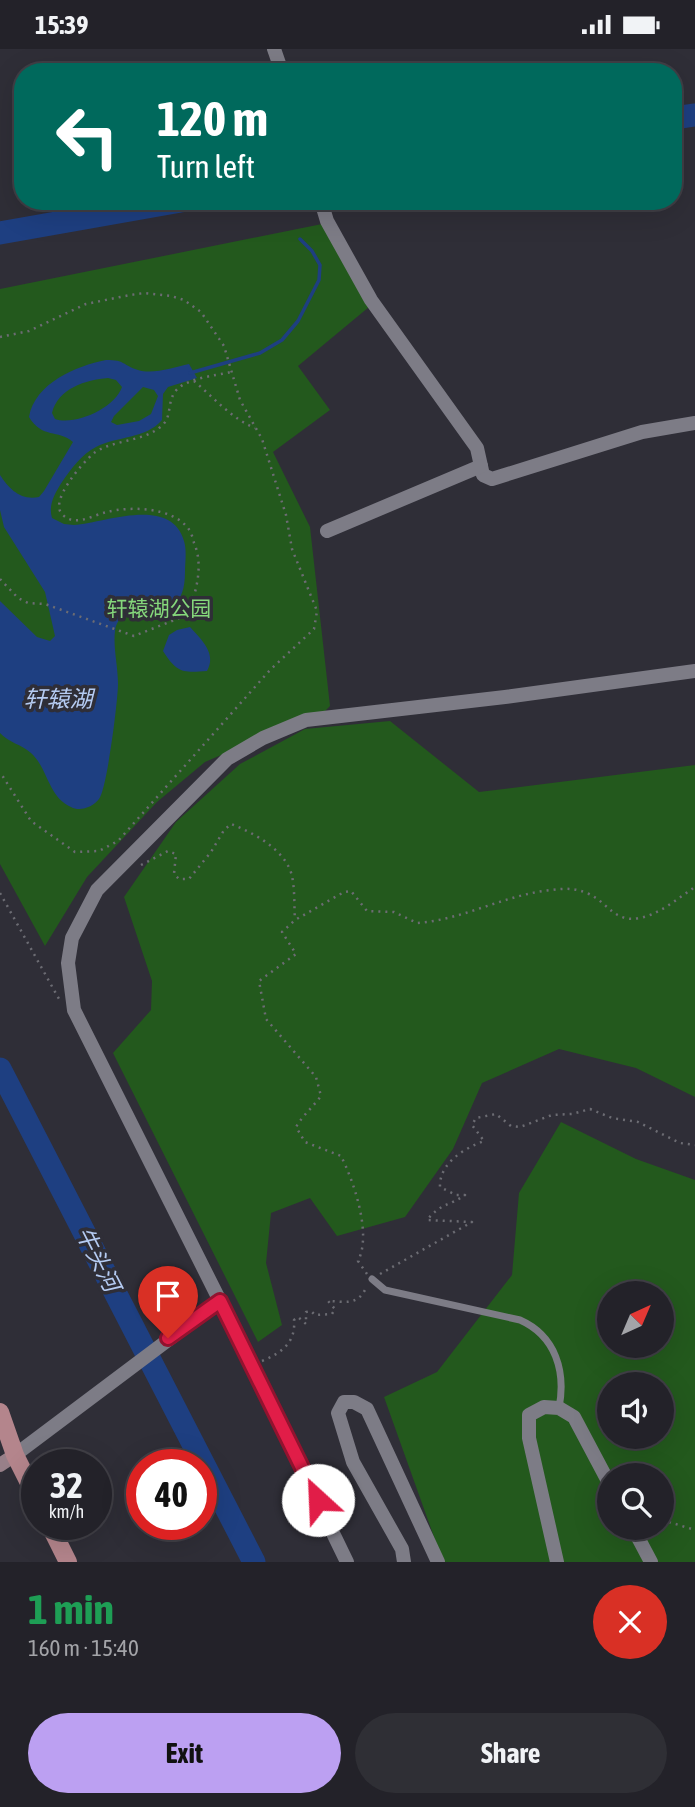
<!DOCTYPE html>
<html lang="en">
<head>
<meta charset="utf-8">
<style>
  :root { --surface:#232229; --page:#2f2f35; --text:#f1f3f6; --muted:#a3a4a8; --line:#403f46; --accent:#bca0f2 }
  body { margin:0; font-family:"Asap Condensed","Noto Sans SC",sans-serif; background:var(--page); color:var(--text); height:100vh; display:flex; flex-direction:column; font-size:26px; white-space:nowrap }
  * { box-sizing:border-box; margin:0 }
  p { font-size:23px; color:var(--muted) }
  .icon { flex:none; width:38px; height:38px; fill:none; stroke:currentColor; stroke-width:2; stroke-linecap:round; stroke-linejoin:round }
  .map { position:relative; height:1513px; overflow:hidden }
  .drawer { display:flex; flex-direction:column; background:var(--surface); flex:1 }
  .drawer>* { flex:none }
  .banner { position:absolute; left:14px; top:14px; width:668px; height:147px; border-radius:28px; box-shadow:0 7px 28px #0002,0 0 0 2px var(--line); background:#00695c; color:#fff; overflow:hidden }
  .needle { width:46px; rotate:44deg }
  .fabs { position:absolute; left:597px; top:1232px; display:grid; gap:14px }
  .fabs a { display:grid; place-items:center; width:77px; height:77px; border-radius:50%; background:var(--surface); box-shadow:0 7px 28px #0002,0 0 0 2px var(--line); font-size:35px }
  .speed { position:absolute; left:21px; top:1400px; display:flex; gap:14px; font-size:35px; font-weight:700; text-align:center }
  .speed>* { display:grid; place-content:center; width:91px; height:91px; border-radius:50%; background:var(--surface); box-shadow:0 7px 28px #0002,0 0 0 2px var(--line); line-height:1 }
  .speed small { font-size:18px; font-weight:400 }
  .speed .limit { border:10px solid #d22; background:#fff; color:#111 }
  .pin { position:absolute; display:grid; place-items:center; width:60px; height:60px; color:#fff; margin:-72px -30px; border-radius:50% 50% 50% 0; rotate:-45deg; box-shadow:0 0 7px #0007 }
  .pin .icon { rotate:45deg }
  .me { position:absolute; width:77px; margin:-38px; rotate:335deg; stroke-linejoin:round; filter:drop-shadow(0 0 5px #0008) }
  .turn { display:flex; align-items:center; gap:24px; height:147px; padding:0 28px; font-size:32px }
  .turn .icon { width:91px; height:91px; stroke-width:2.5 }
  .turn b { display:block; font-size:49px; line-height:60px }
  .round { display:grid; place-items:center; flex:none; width:74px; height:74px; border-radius:37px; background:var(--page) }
  .head { display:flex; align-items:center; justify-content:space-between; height:119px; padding:0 28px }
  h1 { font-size:42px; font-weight:700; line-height:52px; color:#1e9e55 }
  .cta { display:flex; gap:14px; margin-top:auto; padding:14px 28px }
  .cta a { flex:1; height:80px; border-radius:42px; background:var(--accent); color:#111; font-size:28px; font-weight:700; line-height:80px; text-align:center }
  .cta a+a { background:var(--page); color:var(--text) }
  .status { display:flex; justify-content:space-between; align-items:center; height:49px; padding:0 35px; background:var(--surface); direction:ltr }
  .status svg { height:19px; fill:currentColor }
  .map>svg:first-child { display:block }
  .green { fill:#23591d; fill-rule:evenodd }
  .water { fill:#1e3f81; fill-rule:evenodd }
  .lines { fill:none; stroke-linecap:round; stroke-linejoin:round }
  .stream { stroke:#1e3f81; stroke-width:3.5 }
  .river { stroke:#1e3f81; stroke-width:23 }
  .path { stroke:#6c6c73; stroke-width:2.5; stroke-dasharray:2 5; stroke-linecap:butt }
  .service { stroke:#7d7c86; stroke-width:7 }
  .minor { stroke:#7d7c86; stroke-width:14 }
  .tertiary { stroke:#7d7c86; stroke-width:14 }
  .secondary { stroke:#988089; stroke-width:14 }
  .primary { stroke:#b4858c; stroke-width:18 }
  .route-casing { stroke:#92132f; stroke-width:18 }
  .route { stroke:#e11d48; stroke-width:12 }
  .labels { text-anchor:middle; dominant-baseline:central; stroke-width:7; stroke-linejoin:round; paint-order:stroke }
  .park-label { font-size:21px; fill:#85d77b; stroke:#2f2e37 }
  .water-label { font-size:23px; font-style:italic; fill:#b5cbf2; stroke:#2f2e37 }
</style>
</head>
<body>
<div class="status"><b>15:39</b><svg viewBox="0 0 49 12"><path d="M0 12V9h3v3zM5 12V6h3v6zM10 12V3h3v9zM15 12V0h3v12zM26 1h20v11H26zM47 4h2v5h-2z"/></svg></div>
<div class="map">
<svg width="695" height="1513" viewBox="0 0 695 1513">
  <rect width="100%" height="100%" fill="#2f2e37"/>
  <!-- green -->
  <g class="green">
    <path d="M327,174L375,253L298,317L330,361L273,403L310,478L330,657L315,672L288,677L205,713L157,753L87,828L45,897L0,815V240Z"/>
    <path d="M390,672L479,743L695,716V1048L636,1019L559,1000L482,1034L453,1100L405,1168L337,1187L310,1149L271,1164L266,1214L282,1276L258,1293L113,1004L151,961L152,932L124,848L176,773L240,715L305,680Z"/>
    <path d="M561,1073L636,1110L695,1131V1513H443L384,1348L437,1323L512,1226L519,1144ZM609,1244H662V1297H609ZM609,1335H662V1388H609ZM609,1426H662V1479H609Z"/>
  </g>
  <!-- water -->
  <g class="water">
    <path d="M106,311C126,311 122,316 138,321C153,326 174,318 189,315L197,329L168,338L163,345L162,371C146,390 117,387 96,398C82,405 71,420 62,433C55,444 48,456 52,469L64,475L74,476C104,474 171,446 184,492C187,502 185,513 185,523C185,590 122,540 115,582C113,599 118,617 118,635C118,651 107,740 99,750C93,758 80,763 71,758C48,748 48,719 31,704C21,695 9,694 0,684V552L37,588L50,592L55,587L45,543L4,478L0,461V426C9,440 21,452 39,448L44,442L73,393C58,380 42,390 29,368C35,334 76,317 106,311ZM108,329L116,331L122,338C115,359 75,377 55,370L52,364C58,339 86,331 108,329ZM143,338L154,341L158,347L151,365L139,372L117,376L111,373L114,367Z"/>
    <path d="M190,578C202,591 217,605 207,622C183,624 177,624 163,602L169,586L177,581Z"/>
  </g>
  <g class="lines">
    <!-- stream -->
    <path class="stream" d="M190,324L260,304L282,291L298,272L319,231L320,216L312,202L300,190"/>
    <!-- river -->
    <g class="river">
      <path d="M674,69L695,66"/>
      <path d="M0,184L181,152"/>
      <path d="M0,1020L254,1513"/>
    </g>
    <!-- path -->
    <g class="path">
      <path d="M0,288L29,282L86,255L130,246L144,244L171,247L184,251L201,263L224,297L240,351L262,390L286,466L292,500L317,562L314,580L270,621L118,792L99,802L75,803L31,772L0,723"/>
      <path d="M194,332C213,348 232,370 255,379"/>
      <path d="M0,530L18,549L28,554L45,555L134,587L187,566C196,545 204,516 194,494C193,489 191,483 188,479C171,458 131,457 107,463C92,466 75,479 62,465C49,452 83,413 94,404C112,391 141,393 159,379C172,370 167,359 173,346C181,329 215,327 231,323"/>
      <path d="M141,816L168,802L176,805L174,825L179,830H189L211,803L224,781L231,775C254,784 286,801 292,827C295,841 294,857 295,871"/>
      <path d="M0,844L59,950"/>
      <path d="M367,1225L358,1212C372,1185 354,1133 341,1107L305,1093L296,1078C303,1066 313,1058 321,1047L316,1028L266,970L259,932L296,905L282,883L295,871L344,843L351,842L367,862L394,863L417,874C463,871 506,845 552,841C565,839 576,839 589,845C608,854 615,874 639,869C659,866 678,849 695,838"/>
      <path d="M380,1225L472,1173L427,1171C441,1154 449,1157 465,1146H456L440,1138C439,1114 465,1099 484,1092L472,1076L476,1069L496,1065L511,1077L520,1078L552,1066L572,1065L590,1060L612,1069L638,1073L680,1094L695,1096"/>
      <path d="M262,1312C281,1304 296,1294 294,1271L298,1268L306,1275V1263L311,1262L315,1266L332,1265L335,1260L328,1252C343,1252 357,1258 366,1239"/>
      <path d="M669,1473L695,1481"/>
    </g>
    <!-- service -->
    <path class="service" d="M372,1230L385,1241L520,1271C556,1287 566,1323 559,1359"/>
    <!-- minor -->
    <g class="minor">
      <path d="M274,0L282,23"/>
      <path d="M321,152L327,172L371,251L477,399L483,426L492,430L642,383L695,374"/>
      <path d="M327,482L481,417"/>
      <path d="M220,1252L74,961L68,914L72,889L97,841L227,710L263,689L306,671L505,648L695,622"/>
    </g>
    <!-- tertiary -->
    <g class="tertiary">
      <path d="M15,1406L220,1252L347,1513"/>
      <path d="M633,1479L651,1513"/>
      <path d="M404,1513L402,1500L353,1413L338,1364L344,1353H354L367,1360L438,1513"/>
      <path d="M557,1513L529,1389V1366L544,1358L559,1359L574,1368L609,1434"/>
    </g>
    <!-- secondary -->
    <path class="secondary" d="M0,1416L15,1406"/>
    <!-- primary -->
    <g class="primary">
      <path d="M0,1363L15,1406L37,1450"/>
      <path d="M49,1475L68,1513"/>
    </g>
  </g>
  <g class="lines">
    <!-- route casing -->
    <g class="route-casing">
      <path id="route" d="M168,1289L220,1252L318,1451"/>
    </g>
    <!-- route -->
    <use href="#route" class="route"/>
  </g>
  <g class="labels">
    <!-- park labels -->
    <g class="park-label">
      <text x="159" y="559">轩辕湖公园</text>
    </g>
    <!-- water labels -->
    <g class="water-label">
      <text x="58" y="650">轩辕湖</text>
      <text transform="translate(98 1210) rotate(63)">牛头河</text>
    </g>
  </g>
</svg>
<div class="fabs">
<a><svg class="needle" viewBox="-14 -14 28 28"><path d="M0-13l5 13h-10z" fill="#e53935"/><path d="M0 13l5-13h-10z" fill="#a3a4a8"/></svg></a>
<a><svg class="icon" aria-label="sound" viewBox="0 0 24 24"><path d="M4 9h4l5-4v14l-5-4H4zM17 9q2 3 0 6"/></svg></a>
<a><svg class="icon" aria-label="search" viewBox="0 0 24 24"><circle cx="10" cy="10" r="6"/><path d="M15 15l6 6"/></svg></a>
</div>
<div class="speed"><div>32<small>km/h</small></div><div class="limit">40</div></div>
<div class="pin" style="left:168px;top:1289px;background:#d93025"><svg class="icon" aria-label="arrive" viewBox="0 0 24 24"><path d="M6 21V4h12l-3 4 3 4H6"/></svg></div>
<svg class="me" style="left:318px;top:1451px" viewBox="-20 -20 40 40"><circle r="19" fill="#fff"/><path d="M0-13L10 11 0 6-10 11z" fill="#e11d48"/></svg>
<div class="banner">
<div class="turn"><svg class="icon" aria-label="left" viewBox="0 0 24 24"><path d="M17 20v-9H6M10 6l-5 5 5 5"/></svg><div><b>120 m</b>Turn left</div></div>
</div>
</div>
<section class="drawer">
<div class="head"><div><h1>1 min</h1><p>160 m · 15:40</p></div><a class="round" style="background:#d93025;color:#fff"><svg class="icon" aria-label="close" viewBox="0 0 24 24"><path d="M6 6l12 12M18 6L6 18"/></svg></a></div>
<div class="cta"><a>Exit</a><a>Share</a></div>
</section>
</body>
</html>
